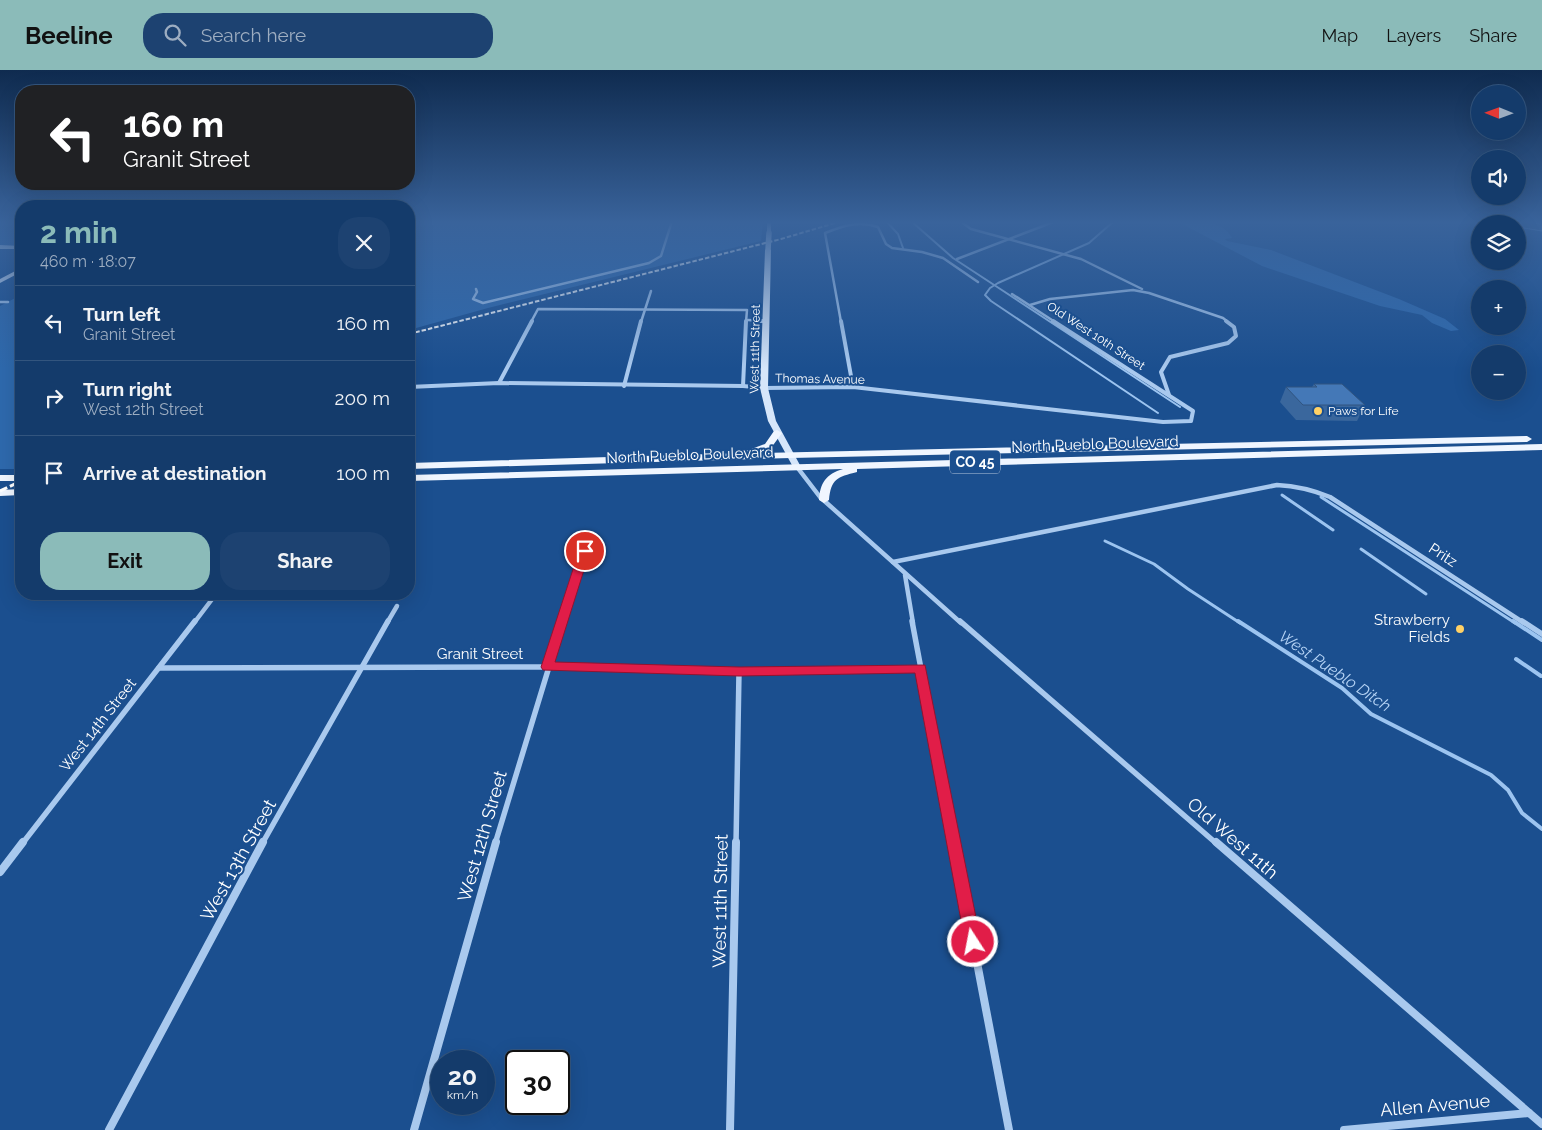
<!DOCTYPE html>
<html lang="en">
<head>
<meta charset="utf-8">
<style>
  :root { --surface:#143b6b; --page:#1d4271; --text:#f1f3f6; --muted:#9dadc1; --line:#33557e; --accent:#8bbbb9 }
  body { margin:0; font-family:Raleway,sans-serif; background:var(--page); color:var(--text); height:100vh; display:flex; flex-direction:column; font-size:19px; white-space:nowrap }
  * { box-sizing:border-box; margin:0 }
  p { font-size:16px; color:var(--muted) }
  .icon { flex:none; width:28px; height:28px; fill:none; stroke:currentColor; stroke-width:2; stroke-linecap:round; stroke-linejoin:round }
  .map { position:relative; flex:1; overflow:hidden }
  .details { position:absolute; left:15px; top:130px; width:400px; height:400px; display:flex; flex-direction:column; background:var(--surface); border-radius:20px; box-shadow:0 5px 20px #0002,0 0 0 1px var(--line) }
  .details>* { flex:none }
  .hud { position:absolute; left:15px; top:15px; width:400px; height:105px; border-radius:20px; box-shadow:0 5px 20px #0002,0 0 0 1px var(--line); background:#202124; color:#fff; overflow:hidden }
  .needle { width:32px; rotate:271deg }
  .tools { position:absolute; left:1471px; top:15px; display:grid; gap:10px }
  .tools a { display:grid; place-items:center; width:55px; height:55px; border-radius:50%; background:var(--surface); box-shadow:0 5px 20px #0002,0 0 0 1px var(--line); font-size:25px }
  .speed { position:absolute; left:430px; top:980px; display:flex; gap:10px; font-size:25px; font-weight:700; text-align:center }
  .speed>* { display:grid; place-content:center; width:65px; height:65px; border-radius:50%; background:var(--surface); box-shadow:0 5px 20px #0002,0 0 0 1px var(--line); line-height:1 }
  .speed small { font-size:12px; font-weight:400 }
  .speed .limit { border:2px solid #111; border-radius:8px; background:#fff; color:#111 }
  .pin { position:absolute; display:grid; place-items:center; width:42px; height:42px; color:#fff; margin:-21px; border:2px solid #fff; border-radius:50%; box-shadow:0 1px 5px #0007 }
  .me { position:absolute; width:55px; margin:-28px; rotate:349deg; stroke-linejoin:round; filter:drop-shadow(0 0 4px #0008) }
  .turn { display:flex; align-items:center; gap:18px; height:105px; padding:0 25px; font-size:22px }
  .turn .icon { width:65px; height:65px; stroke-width:2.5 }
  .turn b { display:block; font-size:35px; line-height:42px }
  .round { display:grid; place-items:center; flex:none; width:52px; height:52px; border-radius:20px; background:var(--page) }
  .summary { display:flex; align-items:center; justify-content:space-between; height:85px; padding:0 25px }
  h1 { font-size:30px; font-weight:700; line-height:38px; color:var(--accent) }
  .action { display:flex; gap:10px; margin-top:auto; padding:10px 25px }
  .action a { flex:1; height:58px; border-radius:20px; background:var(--accent); color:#111; font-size:20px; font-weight:700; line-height:58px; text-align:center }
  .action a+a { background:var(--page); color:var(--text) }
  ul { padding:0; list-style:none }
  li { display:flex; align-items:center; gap:15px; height:75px; padding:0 25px; border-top:1px solid var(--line) }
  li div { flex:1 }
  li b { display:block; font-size:19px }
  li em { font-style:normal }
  header { display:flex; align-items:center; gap:30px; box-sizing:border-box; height:70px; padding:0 25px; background:var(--accent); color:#111 }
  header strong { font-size:24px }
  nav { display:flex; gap:28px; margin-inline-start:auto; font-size:18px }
  .search { width:350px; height:45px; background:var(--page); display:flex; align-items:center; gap:12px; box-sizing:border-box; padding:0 18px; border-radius:20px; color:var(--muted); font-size:19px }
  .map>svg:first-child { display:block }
  .green { fill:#2e69ad }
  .water { fill:#3c6290; stroke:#9cc4f0 }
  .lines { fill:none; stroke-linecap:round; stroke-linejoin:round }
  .stream-far2 { stroke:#9cc4f0; stroke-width:2 }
  .stream-far1 { stroke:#9cc4f0; stroke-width:3 }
  .stream { stroke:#9cc4f0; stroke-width:4 }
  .street-far4 { stroke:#a9c9ee; stroke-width:2.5 }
  .street-far3 { stroke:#a9c9ee; stroke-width:4 }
  .street-far2 { stroke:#a9c9ee; stroke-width:4.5 }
  .street-far1 { stroke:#a9c9ee; stroke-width:5.5 }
  .street { stroke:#a9c9ee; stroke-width:8 }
  .secondary { fill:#d6e6fa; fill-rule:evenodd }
  .primary { fill:#f0f6ff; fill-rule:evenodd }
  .rail-far1 { stroke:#fff; stroke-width:2; stroke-dasharray:4.5 2; stroke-linecap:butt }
  .rail { stroke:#fff; stroke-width:3; stroke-dasharray:8 3; stroke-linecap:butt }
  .secondary-bridge { stroke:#d6e6fa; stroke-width:5.5 }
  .wall { fill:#3a679d }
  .building { fill:#4478b7; stroke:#305480 }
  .route { fill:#e11d48; stroke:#92132f }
  .poi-dot { fill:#ffd166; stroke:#1b4f8f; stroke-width:2 }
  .labels { text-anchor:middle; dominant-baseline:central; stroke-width:4; stroke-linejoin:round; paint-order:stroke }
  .far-street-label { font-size:12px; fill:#fff; stroke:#1b4f8f }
  .far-poi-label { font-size:12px; fill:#fff; stroke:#1b4f8f; text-anchor:start }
  .shield { fill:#1b4f8f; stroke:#bbcadd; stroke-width:1 }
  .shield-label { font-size:14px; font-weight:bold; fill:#fff }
  .street-label { font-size:15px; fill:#fff; stroke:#1b4f8f }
  .poi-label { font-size:15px; fill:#fff; stroke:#1b4f8f; text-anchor:end }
  .water-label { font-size:16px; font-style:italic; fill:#b5d3f5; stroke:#1b4f8f }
  .near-street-label { font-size:18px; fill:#fff; stroke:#1b4f8f }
</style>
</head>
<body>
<header>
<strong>Beeline</strong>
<div class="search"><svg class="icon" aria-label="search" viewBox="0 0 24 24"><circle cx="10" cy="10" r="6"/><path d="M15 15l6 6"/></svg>Search here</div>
<nav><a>Map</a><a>Layers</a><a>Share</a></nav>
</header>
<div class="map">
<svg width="1542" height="1060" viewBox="0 0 1542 1060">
  <rect width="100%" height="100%" fill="#1b4f8f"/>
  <!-- green -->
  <g class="green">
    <rect x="0" y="151" width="21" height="25"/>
    <path d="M409,151H763L761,171L488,238L409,260Z"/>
    <path d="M1179,151C1196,151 1224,150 1232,168L1225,169L1227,171L1271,180L1399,229L1445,249L1459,260L1451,261L1432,253L1422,245L1380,236L1262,196L1184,155Z"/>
    <path d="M21,225V399H0V236Z"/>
  </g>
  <!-- water -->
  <path class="water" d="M1481,151H1520L1542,154V161L1518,157V154Z"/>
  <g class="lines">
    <!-- stream-far2 -->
    <g class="stream-far2">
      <path d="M886,151L898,164L903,178"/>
      <path d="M911,151L953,188L1180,337"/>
      <path d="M1114,151L1089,173L998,213L990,218L985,225L991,231L1158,343"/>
    </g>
    <!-- stream-far1 -->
    <g class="stream-far1">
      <path d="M1282,425L1333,460"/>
      <path d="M1321,427L1515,553"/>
      <path d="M1105,471L1154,494L1188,519L1240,553"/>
      <path d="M1361,479L1426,524"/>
    </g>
    <!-- stream -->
    <g class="stream">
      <path d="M1238,551L1342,618L1371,644L1491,705L1508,720L1522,743L1542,759"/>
      <path d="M1513,551L1542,570"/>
      <path d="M1516,589L1541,606"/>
    </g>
    <!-- street-far4 -->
    <g class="street-far4">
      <path d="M960,151L971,159L1081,189L1142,219"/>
      <path d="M957,189L1056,151"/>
      <path d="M476,219L477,222L473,229L483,233L649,193L661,186L672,151"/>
      <path d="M1012,224L1055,252"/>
      <path d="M0,232H8"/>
      <path d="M1030,235L1050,229L1133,220L1149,223L1223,248L1228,252"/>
      <path d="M748,250L766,251"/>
      <path d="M531,252L538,239L747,240L746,252"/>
      <path d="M641,252L651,221"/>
      <path d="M841,252L825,163C843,156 859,150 878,157L886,174L892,178L922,182L943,188L978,212"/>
    </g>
    <!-- street-far3 -->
    <g class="street-far3">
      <path d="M758,251H766"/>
      <path d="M841,251L853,317"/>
      <path d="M499,313L532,251"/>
      <path d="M624,316L641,251"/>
      <path d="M743,316L746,251"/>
      <path d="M409,317L499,313L743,316L764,318L853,317L1163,352L1191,351L1193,341L1053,251"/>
      <path d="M1169,325L1161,302L1170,287L1228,273L1236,266L1234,257L1226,251"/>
    </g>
    <!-- street-far2 -->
    <g class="street-far2">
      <path d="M797,397L820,427L961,553"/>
      <path d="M893,492L1277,415C1296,416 1313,420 1330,427L1524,553"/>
      <path d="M905,505L913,553"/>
      <path d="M194,553L216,524"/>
      <path d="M387,553L397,536"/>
      <path d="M562,553L585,481"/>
    </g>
    <!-- street-far1 -->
    <g class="street-far1">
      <path d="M912,551L954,774"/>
      <path d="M960,551L1217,774"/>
      <path d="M1522,551L1542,564"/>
      <path d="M159,598L548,597L739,602L920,598"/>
      <path d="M22,774L195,551"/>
      <path d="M262,774L388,551"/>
      <path d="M495,774L563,551"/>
      <path d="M736,774L739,602"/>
    </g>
    <!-- street -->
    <g class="street">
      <path d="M954,772L1009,1060"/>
      <path d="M1216,772L1542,1054"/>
      <path d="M0,802L23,772"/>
      <path d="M109,1060L263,772"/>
      <path d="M414,1060L496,772"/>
      <path d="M730,1060L736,772"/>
      <path d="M1344,1060L1529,1043"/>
    </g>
    <!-- secondary -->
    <g class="secondary">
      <path d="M767,151H771V163L769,164L767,163Z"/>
      <path d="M0,175L21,176V179H0Z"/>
      <path d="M768,178L771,180L768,318L776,351L801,397L797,399L793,397L768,351L760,318L765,180Z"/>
      <path d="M21,198V202L0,213V209Z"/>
    </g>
    <!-- primary -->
    <g class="primary">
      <path d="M777,360L782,363L771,378L759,383L1527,366L1532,369L1527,372L791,388L409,399V393L745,383L746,381L765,374L774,361Z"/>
      <path d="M1542,374V380L857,399V402C837,407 831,409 829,430L824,433L819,430C820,413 826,404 843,399L409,411V405Z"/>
      <rect x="0" y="405" width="21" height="6"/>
      <path d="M21,419V425L0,426V420Z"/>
    </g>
    <!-- rail-far1 -->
    <path class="rail-far1" d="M409,264L781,169L842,151"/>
    <!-- rail -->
    <path class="rail" d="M0,421L21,411"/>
    <!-- secondary-bridge -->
    <path class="secondary-bridge" d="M768,180L769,163"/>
  </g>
  <!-- wall -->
  <path class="wall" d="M1314,314L1365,335L1357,351L1296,350L1280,332L1286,317H1312Z"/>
  <!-- building -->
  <path class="building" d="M1314,314H1342L1365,335H1303L1286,317H1317Z"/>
  <!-- sky -->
  <linearGradient id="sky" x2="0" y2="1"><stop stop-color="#0f2b4f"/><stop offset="0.51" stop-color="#39639b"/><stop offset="1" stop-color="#39639b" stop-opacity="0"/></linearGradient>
  <rect width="1542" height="299" fill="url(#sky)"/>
  <!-- route -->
  <path class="route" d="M585,478L590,481L555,592L739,597L925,595L981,872L979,878L973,880L967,878L965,872L915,603L739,606L543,600L541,597L579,481Z"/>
  <!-- markers -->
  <g class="poi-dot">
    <circle cx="1318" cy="341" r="5"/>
    <circle cx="1460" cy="559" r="5"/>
  </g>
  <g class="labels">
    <!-- far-street labels -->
    <g class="far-street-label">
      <text transform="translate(1096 266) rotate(33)">Old West 10th Street</text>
      <text transform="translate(755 279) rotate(-89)">West 11th Street</text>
      <text transform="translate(820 309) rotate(1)">Thomas Avenue</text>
    </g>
    <!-- far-poi labels -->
    <g class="far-poi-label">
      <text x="1328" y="341">Paws for Life</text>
    </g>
    <!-- shield labels -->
    <rect class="shield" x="950" y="380.5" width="50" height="23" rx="4"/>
    <g class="shield-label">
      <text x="975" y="392">CO 45</text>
    </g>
    <!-- street labels -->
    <g class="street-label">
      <text transform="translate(1095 374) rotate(-2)">North Pueblo Boulevard</text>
      <text transform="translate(690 385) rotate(-2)">North Pueblo Boulevard</text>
      <text transform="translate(1443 485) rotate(33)">Pritz</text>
      <text x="480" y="584">Granit Street</text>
      <text transform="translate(98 655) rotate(-52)">West 14th Street</text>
    </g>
    <!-- poi labels -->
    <g class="poi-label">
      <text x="1450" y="550">Strawberry<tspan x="1450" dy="17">Fields</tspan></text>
    </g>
    <!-- water labels -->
    <g class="water-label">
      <text transform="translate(1335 601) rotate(34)">West Pueblo Ditch</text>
    </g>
    <!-- near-street labels -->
    <g class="near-street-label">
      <text transform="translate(482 766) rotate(-74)">West 12th Street</text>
      <text transform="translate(1233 768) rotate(41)">Old West 11th</text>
      <text transform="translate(238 790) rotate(-61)">West 13th Street</text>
      <text transform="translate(720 831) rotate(-89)">West 11th Street</text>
      <text transform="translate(1435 1035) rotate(-5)">Allen Avenue</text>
    </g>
  </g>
</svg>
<div class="tools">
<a><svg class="needle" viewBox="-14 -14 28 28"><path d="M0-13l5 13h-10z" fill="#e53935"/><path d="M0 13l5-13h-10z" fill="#9dadc1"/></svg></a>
<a><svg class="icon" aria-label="sound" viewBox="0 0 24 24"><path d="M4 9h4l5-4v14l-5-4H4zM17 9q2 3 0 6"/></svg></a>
<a><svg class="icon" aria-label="layers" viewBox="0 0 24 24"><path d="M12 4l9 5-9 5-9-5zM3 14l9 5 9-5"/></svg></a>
<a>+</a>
<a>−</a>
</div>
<div class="speed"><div>20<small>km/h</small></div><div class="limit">30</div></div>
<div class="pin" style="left:585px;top:481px;background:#d93025"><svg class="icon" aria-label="arrive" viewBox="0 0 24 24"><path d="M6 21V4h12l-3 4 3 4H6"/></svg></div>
<svg class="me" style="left:973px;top:872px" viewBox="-20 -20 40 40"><circle r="17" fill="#e11d48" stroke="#fff" stroke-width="3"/><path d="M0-11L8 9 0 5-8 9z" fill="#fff"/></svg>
<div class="hud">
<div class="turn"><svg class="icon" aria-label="left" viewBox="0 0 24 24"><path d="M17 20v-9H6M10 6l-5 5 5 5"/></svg><div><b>160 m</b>Granit Street</div></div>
</div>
<section class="details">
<div class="summary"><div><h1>2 min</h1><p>460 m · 18:07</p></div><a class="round"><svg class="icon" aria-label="close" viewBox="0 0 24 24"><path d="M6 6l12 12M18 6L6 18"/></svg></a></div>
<ul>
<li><svg class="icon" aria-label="left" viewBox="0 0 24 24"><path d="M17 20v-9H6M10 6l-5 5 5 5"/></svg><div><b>Turn left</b><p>Granit Street</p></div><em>160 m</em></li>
<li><svg class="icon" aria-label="right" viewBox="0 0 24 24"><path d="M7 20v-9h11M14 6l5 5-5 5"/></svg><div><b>Turn right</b><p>West 12th Street</p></div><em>200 m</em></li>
<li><svg class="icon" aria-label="arrive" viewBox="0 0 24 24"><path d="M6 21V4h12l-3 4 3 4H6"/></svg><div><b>Arrive at destination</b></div><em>100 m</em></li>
</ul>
<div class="action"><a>Exit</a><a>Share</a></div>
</section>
</div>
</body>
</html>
